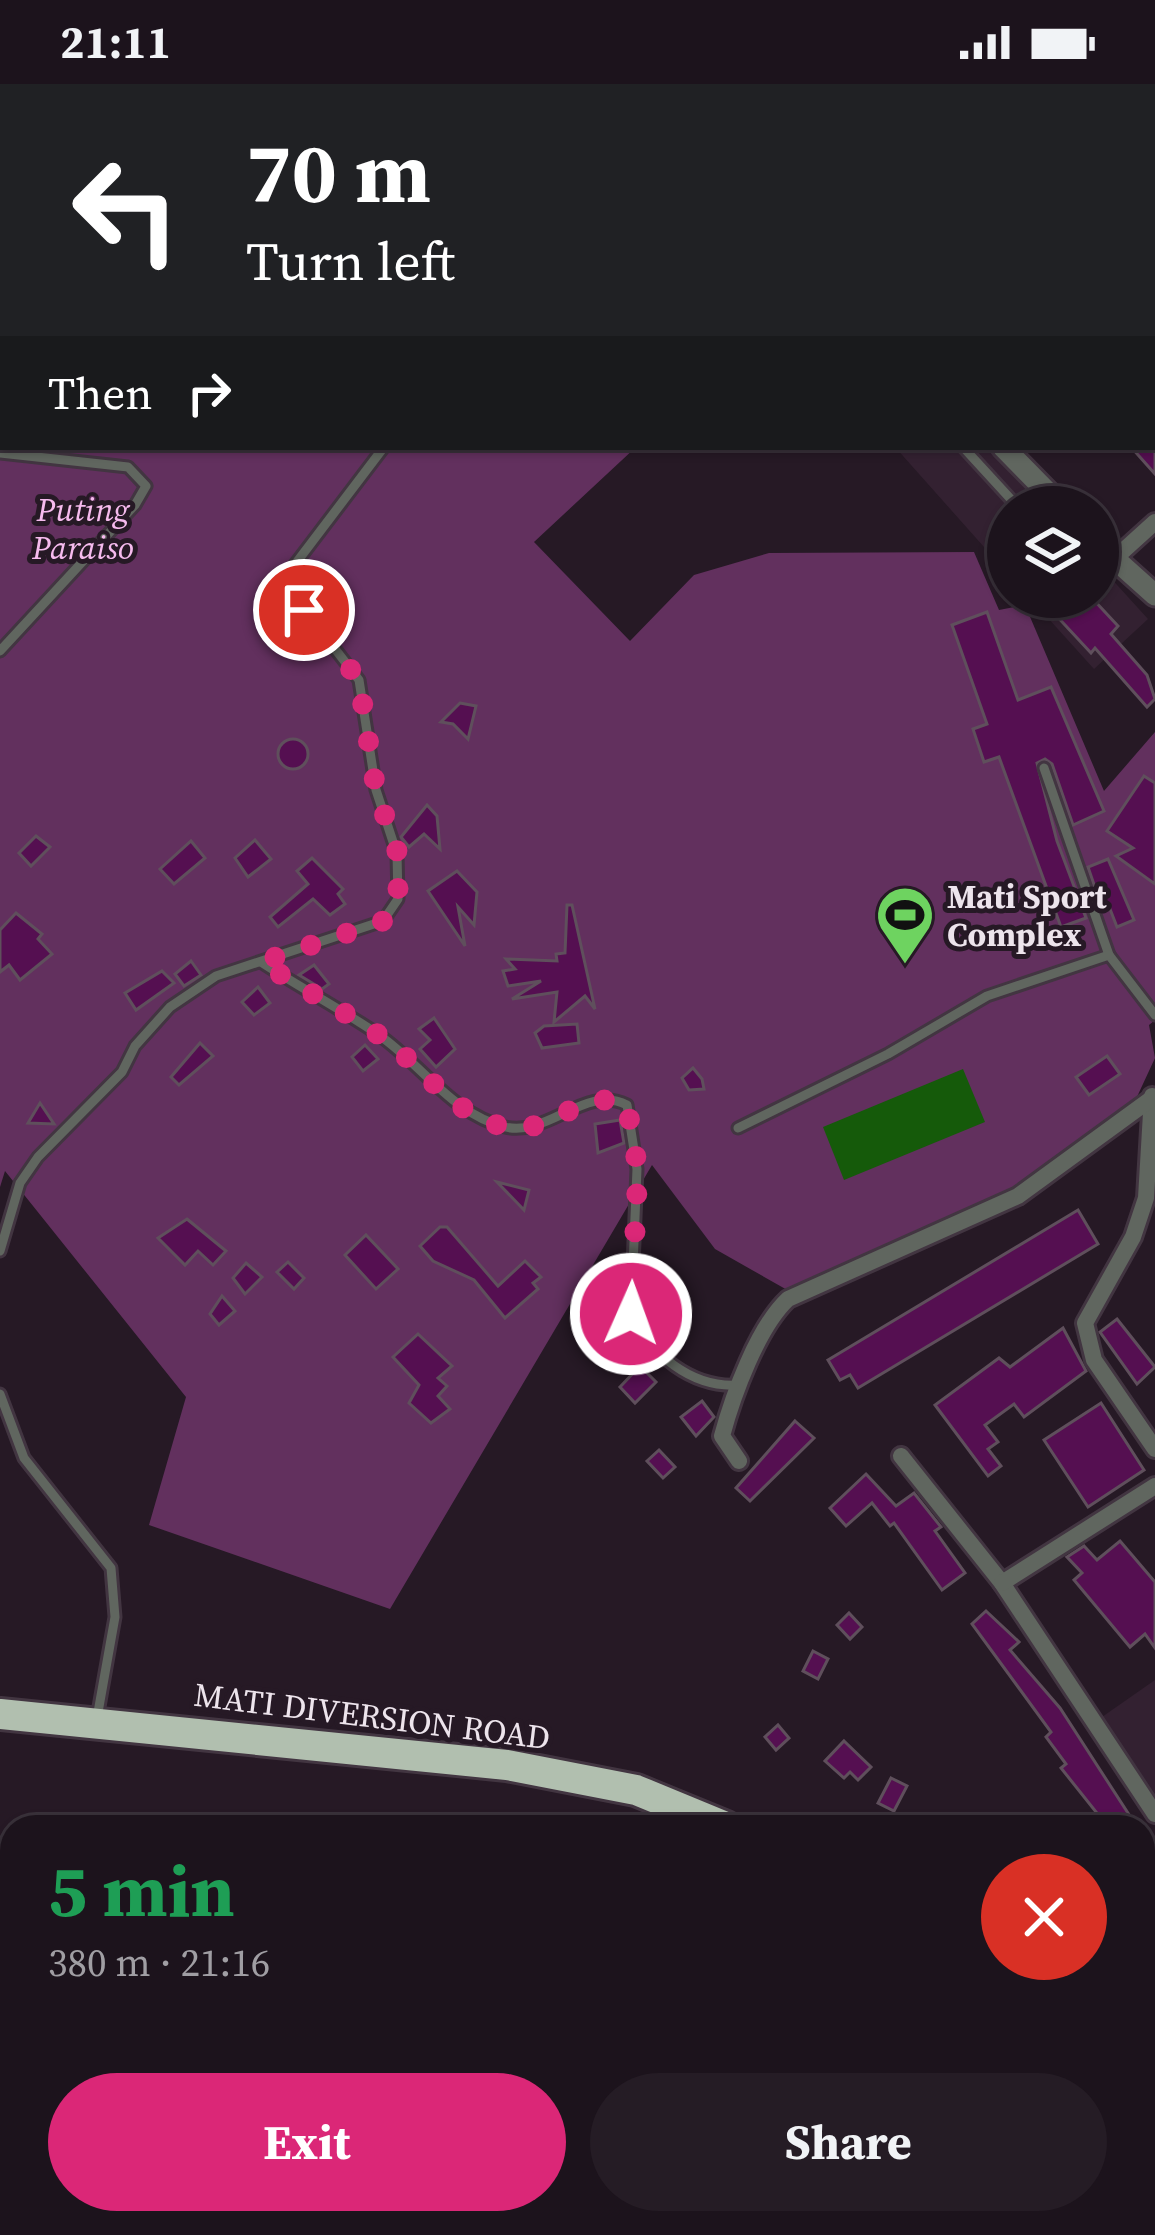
<!DOCTYPE html>
<html lang="en">
<head>
<meta charset="utf-8">
<style>
  :root { --surface:#1c131c; --page:#251c25; --text:#f1f3f6; --muted:#a09ea3; --line:#3a323b; --accent:#db2777 }
  body { margin:0; font-family:"Source Serif 4",serif; background:var(--page); color:var(--text); height:100vh; display:flex; flex-direction:column; font-size:45px; white-space:nowrap }
  * { box-sizing:border-box; margin:0 }
  p { font-size:39px; color:var(--muted) }
  .icon { flex:none; width:66px; height:66px; fill:none; stroke:currentColor; stroke-width:2; stroke-linecap:round; stroke-linejoin:round }
  .map { position:relative; flex:1; overflow:hidden }
  .panel { position:absolute; left:0px; top:1731px; width:1155px; height:420px; display:flex; flex-direction:column; background:var(--surface); border-radius:36px 36px 0 0; box-shadow:0 3px 9px #0004,0 0 0 3px var(--line) }
  .panel>* { flex:none }
  .hud { position:absolute; left:0px; top:0px; width:1155px; height:366px; box-shadow:0 3px 9px #0004,0 0 0 3px var(--line); background:#202124; color:#fff; overflow:hidden }
  .buttons { position:absolute; left:987px; top:402px; display:grid; gap:24px }
  .buttons a { display:grid; place-items:center; width:132px; height:132px; border-radius:50%; background:var(--surface); box-shadow:0 3px 9px #0004,0 0 0 3px var(--line); font-size:60px }
  .pin { position:absolute; display:grid; place-items:center; width:102px; height:102px; color:#fff; margin:-51px; border:6px solid #fff; border-radius:50%; box-shadow:0 3px 12px #0007 }
  .me { position:absolute; width:132px; margin:-66px; rotate:2deg; stroke-linejoin:round; filter:drop-shadow(0 0 9px #0008) }
  .turn { display:flex; align-items:center; gap:42px; height:252px; padding:0 48px; font-size:54px }
  .turn .icon { width:156px; height:156px; stroke-width:2.5 }
  .turn b { display:block; font-size:84px; line-height:102px }
  .then { display:flex; align-items:center; height:114px; padding:0 48px; background:#0003; gap:24px; font-size:45px }
  .round { display:grid; place-items:center; flex:none; width:126px; height:126px; border-radius:63px; background:var(--page) }
  .head { display:flex; align-items:center; justify-content:space-between; height:204px; padding:0 48px }
  h1 { font-size:72px; font-weight:700; line-height:90px; color:#1e9e55 }
  .button { display:flex; gap:24px; margin-top:auto; padding:24px 48px }
  .button a { flex:1; height:138px; border-radius:72px; background:var(--accent); color:#fff; font-size:48px; font-weight:700; line-height:138px; text-align:center }
  .button a+a { background:var(--page); color:var(--text) }
  .status { display:flex; justify-content:space-between; align-items:center; height:84px; padding:0 60px; background:var(--surface); direction:ltr }
  .status svg { height:33px; fill:currentColor }
  .map>svg:first-child { display:block }
  .built { fill:#332131 }
  .green { fill:#62305e }
  .water { fill:#155a0a }
  .building { fill:#550f51; stroke:#5f4f5c; stroke-width:3 }
  .lines { fill:none; stroke-linecap:round; stroke-linejoin:round }
  .service-casing { stroke:#423541; stroke-width:15 }
  .minor-casing { stroke:#423541; stroke-width:22 }
  .tertiary-casing { stroke:#423541; stroke-width:27 }
  .trunk-casing { stroke:#423541; stroke-width:36 }
  .service { stroke:#60665f; stroke-width:9 }
  .minor { stroke:#60665f; stroke-width:16 }
  .tertiary { stroke:#60665f; stroke-width:21 }
  .trunk { stroke:#b1bfaf; stroke-width:30 }
  .route { stroke:#db2777; stroke-width:21; stroke-dasharray:0 37.8 }
  .labels { text-anchor:middle; dominant-baseline:central; stroke-width:10; stroke-linejoin:round; paint-order:stroke }
  .park-label { font-size:33px; font-style:italic; fill:#f6bbee; stroke:#261925 }
  .poi-label { font-size:33px; font-weight:bold; fill:#ede4ec; stroke:#261925; text-anchor:start }
  .street-label { font-size:33px; fill:#ede4ec; stroke:#261925 }
</style>
</head>
<body>
<div class="status"><b>21:11</b><svg viewBox="0 0 49 12"><path d="M0 12V9h3v3zM5 12V6h3v6zM10 12V3h3v9zM15 12V0h3v12zM26 1h20v11H26zM47 4h2v5h-2z"/></svg></div>
<div class="map">
<svg width="1155" height="2151" viewBox="0 0 1155 2151">
  <rect width="100%" height="100%" fill="#261925"/>
  <!-- built -->
  <g class="built">
    <path d="M895,363H991L1046,423H1008V490Z"/>
    <path d="M1098,480L1148,535L1094,585L1029,513H1098Z"/>
    <path d="M1155,1596V1710L1102,1633Z"/>
  </g>
  <!-- green -->
  <path class="green" d="M0,302L3,363H636L534,458L630,557L694,491L769,469L974,468L999,526L1025,521L1104,707L1155,648V936L1149,941L1155,974L1136,1015L1016,1103L789,1207L715,1165L652,1081L390,1525L149,1441L186,1313L5,1087L0,1103Z"/>
  <!-- water -->
  <path class="water" d="M963,985L985,1038L844,1096L823,1043Z"/>
  <!-- building -->
  <g class="building">
    <path d="M1131,363H1155V390Z"/>
    <path d="M1039,513H1091L1118,542L1111,550L1147,591L1155,615L1147,623L1095,564L1091,569Z"/>
    <path d="M987,528L1018,616L1051,603L1104,727L1073,741L1052,680L1045,675L1037,679L1057,757L1086,834L1061,843L999,673L984,678L973,645L987,640L952,541Z"/>
    <path d="M460,619L476,622L468,655L453,640L441,638Z"/>
    <circle cx="293" cy="670" r="15"/>
    <path d="M1144,692L1155,699V800L1116,772L1133,764L1107,747Z"/>
    <path d="M427,721L437,732L440,765L424,750L409,763L401,753Z"/>
    <path d="M36,752L50,763L31,782L19,769Z"/>
    <path d="M255,756L271,775L248,793L235,774Z"/>
    <path d="M191,757L205,774L174,800L160,785Z"/>
    <path d="M312,774L343,805L338,810L345,820L330,831L313,815L278,843L270,833L308,800L297,787Z"/>
    <path d="M1108,775L1134,836L1117,843L1110,825L1103,827L1088,783Z"/>
    <path d="M457,787L477,808L474,841L458,823L465,862L428,807Z"/>
    <path d="M567,821H572L595,925L585,912L554,938L557,908L512,915L541,897L508,902L503,887L515,885L506,875L557,877L556,870L565,869Z"/>
    <path d="M16,829L42,850L38,855L52,870L20,896L9,881L0,888V846Z"/>
    <path d="M191,877L201,891L184,902L175,890Z"/>
    <path d="M314,881L329,900L322,905L299,891Z"/>
    <path d="M162,887L174,899L136,926L125,909Z"/>
    <path d="M258,903L270,919L254,931L242,918Z"/>
    <path d="M434,934L455,965L436,983L420,965L430,956L419,945Z"/>
    <path d="M577,940L579,959L542,964L535,949L544,942Z"/>
    <path d="M200,959L213,972L179,1001L171,993Z"/>
    <path d="M365,961L378,975L363,987L352,973Z"/>
    <path d="M1107,972L1120,990L1089,1011L1076,993Z"/>
    <path d="M693,984L702,995L704,1005L689,1006L682,994Z"/>
    <path d="M40,1019L54,1040L28,1039Z"/>
    <path d="M620,1036L624,1059L598,1069L595,1040Z"/>
    <path d="M497,1098L529,1106L524,1126Z"/>
    <path d="M1078,1126L1098,1160L858,1304L850,1291L840,1296L828,1276Z"/>
    <path d="M187,1135L226,1167L213,1181L198,1167L185,1181L158,1154Z"/>
    <path d="M440,1143H447L498,1202L525,1177L541,1193L533,1199L538,1205L505,1234L474,1196L433,1177L420,1162Z"/>
    <path d="M366,1151L398,1185L376,1205L345,1171Z"/>
    <path d="M288,1178L304,1194L294,1205L277,1188Z"/>
    <path d="M246,1179L262,1193L245,1210L233,1194Z"/>
    <path d="M222,1212L235,1227L219,1241L210,1230Z"/>
    <path d="M1117,1235L1155,1283L1137,1300L1100,1248Z"/>
    <path d="M1063,1244L1086,1287L1024,1333L1014,1320L985,1341L998,1358L988,1365L1001,1382L988,1392L935,1321L999,1274L1010,1283Z"/>
    <path d="M418,1250L452,1282L438,1294L447,1302L438,1312L450,1325L431,1339L409,1319L419,1301L393,1273Z"/>
    <path d="M640,1282L656,1298L635,1319L620,1303Z"/>
    <path d="M702,1317L714,1333L696,1352L681,1333Z"/>
    <path d="M1101,1319L1144,1386L1088,1423L1044,1356Z"/>
    <path d="M795,1337L814,1354L750,1417L736,1404Z"/>
    <path d="M659,1366L675,1383L663,1394L647,1377Z"/>
    <path d="M866,1390L896,1422L914,1409L941,1443L935,1447L965,1489L942,1506L894,1439L890,1442L872,1419L846,1442L830,1424Z"/>
    <path d="M1120,1457L1155,1498V1564L1145,1550L1130,1563L1074,1496L1082,1489L1067,1473L1084,1462L1097,1476Z"/>
    <path d="M986,1527L1019,1558L1010,1566L1060,1624L1137,1743H1108L1061,1684L1066,1680L1046,1653L1051,1648L972,1540Z"/>
    <path d="M849,1529L862,1543L850,1555L837,1541Z"/>
    <path d="M813,1567L828,1575L818,1595L803,1587Z"/>
    <path d="M778,1641L789,1654L776,1666L765,1653Z"/>
    <path d="M844,1657L871,1683L858,1696L850,1688L844,1694L825,1677Z"/>
    <path d="M891,1694L907,1702L894,1727L878,1719Z"/>
  </g>
  <g class="lines">
    <!-- service casing -->
    <g class="service-casing">
      <g id="service">
        <path d="M963,363L1018,423"/>
        <path d="M0,369L128,383L146,402L135,421L0,567"/>
        <path d="M1044,684L1109,871L1155,931"/>
        <path d="M261,878C299,903 341,925 379,951C422,981 452,1030 505,1043C549,1053 585,1000 627,1021L637,1085L631,1230C651,1270 691,1304 738,1301"/>
        <path d="M738,1044L888,970L987,912L1109,871"/>
        <path d="M0,1167L20,1099L38,1073L122,988L135,962L170,923L216,892L383,837L398,815L397,770L376,706L359,596L298,517L293,483L384,363"/>
        <path d="M0,1310L24,1374L111,1484L115,1533L97,1634"/>
      </g>
    </g>
    <!-- minor casing -->
    <g class="minor-casing">
      <g id="minor">
        <path d="M690,0L692,3"/>
        <path d="M1045,3L1049,0"/>
        <path d="M1152,175L1155,172"/>
        <path d="M1113,476L1155,438"/>
        <path d="M1152,1012L1146,1114L1133,1153L1085,1239L1094,1276L1155,1365"/>
        <path d="M901,1372L1002,1499L1155,1730"/>
        <path d="M739,1377L722,1352C733,1311 758,1243 788,1215L1018,1112L1151,1015"/>
        <path d="M1002,1499L1155,1402"/>
      </g>
    </g>
    <!-- tertiary casing -->
    <g class="tertiary-casing">
      <g id="tertiary">
        <path d="M756,3L759,0"/>
        <path d="M0,285L3,286"/>
        <path d="M1003,363L1062,423"/>
        <path d="M1098,460L1155,511"/>
      </g>
    </g>
    <!-- trunk casing -->
    <g class="trunk-casing">
      <g id="trunk">
        <path d="M0,1630L507,1681L636,1706L726,1743"/>
        <path d="M1143,1930L1155,1934"/>
      </g>
    </g>
    <!-- service -->
    <use href="#service" class="service"/>
    <!-- minor -->
    <use href="#minor" class="minor"/>
    <!-- tertiary -->
    <use href="#tertiary" class="tertiary"/>
    <!-- trunk -->
    <use href="#trunk" class="trunk"/>
  </g>
  <g class="lines">
    <!-- route -->
    <path class="route" d="M304,526L359,596L376,706L398,770V815L383,837L261,878C299,903 341,925 379,951C422,981 452,1031 505,1043C549,1053 585,1000 627,1021L638,1085L631,1230"/>
  </g>
  <!-- icons -->
  <defs>
    <g id="stadium-pin" transform="scale(3)"><path d="M0 17L-7.5 6A9.5 9.5 0 1 1 7.5 6Z" fill="#6ed360" stroke="#261925"/><path d="M0-5a6.5 5 0 1 0 0 10a6.5 5 0 1 0 0-10ZM-3.5-1.8h7v3.6h-7Z" fill="#111"/></g>
  </defs>
  <g fill-rule="evenodd">
    <use href="#stadium-pin" x="905" y="831"/>
  </g>
  <g class="labels">
    <!-- park labels -->
    <g class="park-label">
      <text x="83" y="425">Puting<tspan x="83" dy="38">Paraiso</tspan></text>
    </g>
    <!-- poi labels -->
    <g class="poi-label">
      <text x="947" y="812">Mati Sport<tspan x="947" dy="38">Complex</tspan></text>
    </g>
    <!-- street labels -->
    <g class="street-label">
      <text transform="translate(372 1632) rotate(7)">MATI DIVERSION ROAD</text>
    </g>
  </g>
</svg>
<div class="buttons">
<a><svg class="icon" aria-label="layers" viewBox="0 0 24 24"><path d="M12 4l9 5-9 5-9-5zM3 14l9 5 9-5"/></svg></a>
</div>
<div class="pin" style="left:304px;top:526px;background:#d93025"><svg class="icon" aria-label="arrive" viewBox="0 0 24 24"><path d="M6 21V4h12l-3 4 3 4H6"/></svg></div>
<svg class="me" style="left:631px;top:1230px" viewBox="-20 -20 40 40"><circle r="17" fill="#db2777" stroke="#fff" stroke-width="3"/><path d="M0-11L8 9 0 5-8 9z" fill="#fff"/></svg>
<div class="hud">
<div class="turn"><svg class="icon" aria-label="left" viewBox="0 0 24 24"><path d="M17 20v-9H6M10 6l-5 5 5 5"/></svg><div><b>70 m</b>Turn left</div></div>
<div class="then">Then<svg class="icon" aria-label="right" viewBox="0 0 24 24"><path d="M7 20v-9h11M14 6l5 5-5 5"/></svg></div>
</div>
<section class="panel">
<div class="head"><div><h1>5 min</h1><p>380 m · 21:16</p></div><a class="round" style="background:#d93025;color:#fff"><svg class="icon" aria-label="close" viewBox="0 0 24 24"><path d="M6 6l12 12M18 6L6 18"/></svg></a></div>
<div class="button"><a>Exit</a><a>Share</a></div>
</section>
</div>
</body>
</html>
